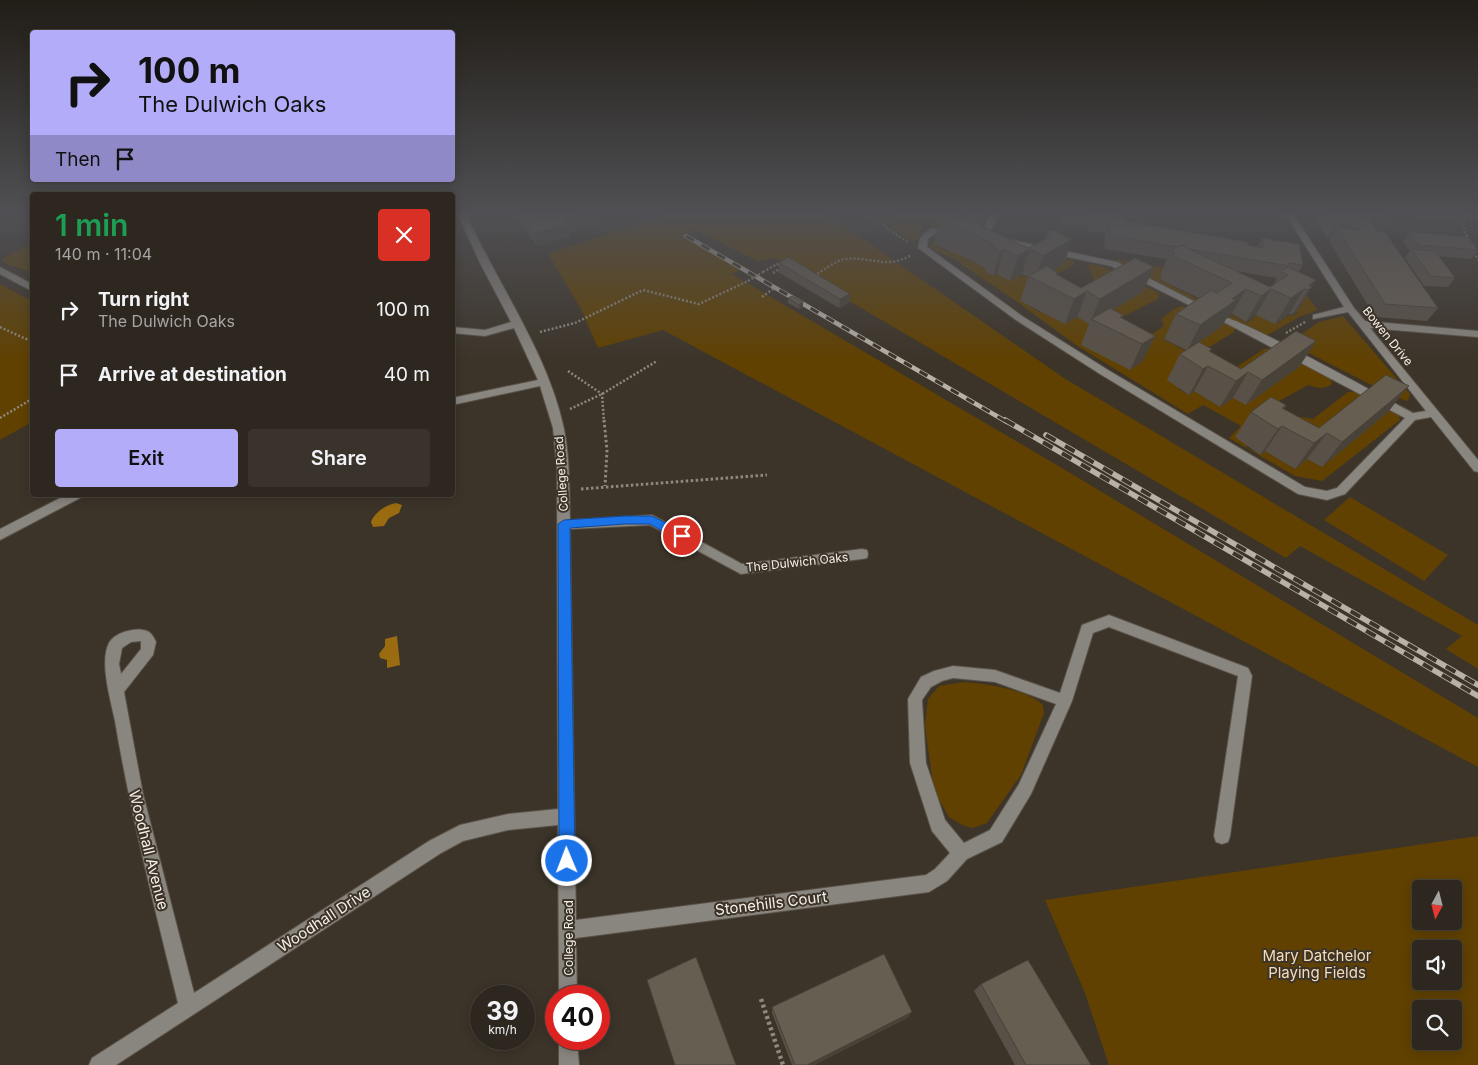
<!DOCTYPE html>
<html lang="en">
<head>
<meta charset="utf-8">
<style>
  :root { --surface:#2d271f; --page:#39332c; --text:#f1f3f6; --muted:#a7a5a4; --line:#48443d; --accent:#b3adf9 }
  body { margin:0; font-family:Inter,sans-serif; background:var(--page); color:var(--text); height:100vh; display:flex; flex-direction:column; font-size:19px; white-space:nowrap }
  * { box-sizing:border-box; margin:0 }
  p { font-size:16px; color:var(--muted) }
  .icon { flex:none; width:28px; height:28px; fill:none; stroke:currentColor; stroke-width:2; stroke-linecap:round; stroke-linejoin:round }
  .map { position:relative; flex:1; overflow:hidden }
  .panel { position:absolute; left:30px; top:192px; width:425px; height:305px; display:flex; flex-direction:column; background:var(--surface); border-radius:5px; box-shadow:0 2px 12px #0003,0 0 0 1px var(--line) }
  .panel>* { flex:none }
  .guide { position:absolute; left:30px; top:30px; width:425px; height:152px; border-radius:5px; box-shadow:0 2px 12px #0003,0 0 0 1px var(--line); background:#b3adf9; color:#111; overflow:hidden }
  .needle { width:32px; rotate:187deg }
  .buttons { position:absolute; left:1412px; top:880px; display:grid; gap:10px }
  .buttons a { display:grid; place-items:center; width:50px; height:50px; border-radius:5px; background:var(--surface); box-shadow:0 2px 12px #0003,0 0 0 1px var(--line); font-size:25px }
  .speed { position:absolute; left:470px; top:985px; display:flex; gap:10px; font-size:25px; font-weight:700; text-align:center }
  .speed>* { display:grid; place-content:center; width:65px; height:65px; border-radius:50%; background:var(--surface); box-shadow:0 2px 12px #0003,0 0 0 1px var(--line); line-height:1 }
  .speed small { font-size:12px; font-weight:400 }
  .speed .limit { border:8px solid #d22; background:#fff; color:#111 }
  .pin { position:absolute; display:grid; place-items:center; width:42px; height:42px; color:#fff; margin:-21px; border:2px solid #fff; border-radius:50%; box-shadow:0 1px 5px #0007 }
  .me { position:absolute; width:55px; margin:-28px; rotate:359deg; stroke-linejoin:round; filter:drop-shadow(0 0 4px #0008) }
  .turn { display:flex; align-items:center; gap:18px; height:105px; padding:0 25px; font-size:22px }
  .turn .icon { width:65px; height:65px; stroke-width:2.5 }
  .turn b { display:block; font-size:35px; line-height:42px }
  .then { display:flex; align-items:center; height:48px; padding:0 25px; background:#0003; gap:10px; font-size:19px }
  .round { display:grid; place-items:center; flex:none; width:52px; height:52px; border-radius:5px; background:var(--page) }
  .head { display:flex; align-items:center; justify-content:space-between; height:85px; padding:0 25px }
  h1 { font-size:30px; font-weight:600; line-height:38px; color:#1e9e55 }
  .primary-button { display:flex; gap:10px; margin-top:auto; padding:10px 25px }
  .primary-button a { flex:1; height:58px; border-radius:5px; background:var(--accent); color:#111; font-size:20px; font-weight:600; line-height:58px; text-align:center }
  .primary-button a+a { background:var(--page); color:var(--text) }
  ul { padding:0; list-style:none }
  li { display:flex; align-items:center; gap:15px; height:65px; padding:0 25px }
  li div { flex:1 }
  li b { display:block; font-size:19px }
  li em { font-style:normal }
  .map>svg:first-child { display:block }
  .green { fill:#604101; fill-rule:evenodd }
  .water { fill:#9b6c0f }
  .lines { fill:none; stroke-linecap:round; stroke-linejoin:round }
  .minor-casing { stroke:#595248; stroke-width:2 }
  .path-far2 { stroke:#8e887f; stroke-width:2.5; stroke-dasharray:2 2; stroke-linecap:butt }
  .path-far1 { stroke:#8e887f; stroke-width:3; stroke-dasharray:2.5 2.5; stroke-linecap:butt }
  .path { stroke:#8e887f; stroke-width:4.5; stroke-dasharray:3 3; stroke-linecap:butt }
  .minor { fill:#89857f; fill-rule:evenodd }
  .rail-far1-casing { stroke:#b7b1a8; stroke-width:4.5 }
  .rail-casing { stroke:#b7b1a8; stroke-width:5.5 }
  .rail-far1 { stroke:#3c3429; stroke-width:3; stroke-dasharray:9; stroke-linecap:butt }
  .rail { stroke:#3c3429; stroke-width:4; stroke-dasharray:11; stroke-linecap:butt }
  .path-bridge { stroke:#8e887f; stroke-width:2.5; stroke-dasharray:2 2; stroke-linecap:butt }
  .wall { fill:#595147; fill-rule:evenodd }
  .shaded-wall { fill:#484239 }
  .building { fill:#675e52; stroke:#484239 }
  .route { fill:#1a73e8; stroke:#114b97 }
  .labels { text-anchor:middle; dominant-baseline:central; stroke-width:4; stroke-linejoin:round; paint-order:stroke }
  .street-label { font-size:12px; fill:#f4efe8; stroke:#3c3429 }
  .near-street-label { font-size:15px; fill:#f4efe8; stroke:#3c3429 }
  .near-park-label { font-size:15px; fill:#f7ddb7; stroke:#3c3429 }
</style>
</head>
<body>
<div class="map">
<svg width="1478" height="1065" viewBox="0 0 1478 1065">
  <rect width="100%" height="100%" fill="#3c3429"/>
  <!-- green -->
  <g class="green">
    <path d="M672,212H824L1064,378L1478,625V669L1446,649L1462,636L1300,546L1286,558L776,258L757,261L695,230L686,235L745,267L732,274L1072,474L1478,718V767L663,330L598,348L580,307L548,254Z"/>
    <path d="M873,212H880L879,215L893,218L897,212H985L978,234L925,226L914,243L873,215Z"/>
    <path d="M951,234L1073,260L1074,265L1051,277L1058,295L1096,286L1088,264L1102,266L1159,293L1158,299L1114,321L1148,337L1164,326L1161,319C1177,307 1181,300 1198,315L1163,339L1186,351L1222,326L1219,324L1223,322L1235,327L1234,332L1201,352L1235,368L1264,349L1276,348L1330,377L1332,384C1324,390 1317,388 1308,385L1279,401L1282,409L1295,416L1313,419L1348,392H1360L1398,412L1400,420L1322,481L1295,476L1229,438L1241,426L1203,405L1188,414L1076,345L1016,301L952,258L934,250L930,246C935,235 940,235 951,234ZM935,244L1063,264L1035,281C1023,274 1006,270 993,276L986,272L987,269L950,250L948,252ZM1142,292L1090,324L1077,317L1042,311L1039,312L1021,301ZM1280,356L1220,407L1194,391L1189,395L1177,388L1226,394ZM1248,445L1300,454L1322,467L1307,459L1295,469L1265,451L1260,455L1246,447Z"/>
    <path d="M32,243V272L6,264L2,259Z"/>
    <path d="M1117,259L1306,294L1318,310L1299,317L1266,336L1228,318L1232,315L1247,323L1257,315L1276,324L1289,315L1292,316L1298,313L1294,311L1302,305L1273,291L1170,269L1159,276L1163,278L1160,280L1216,308L1214,310L1116,262Z"/>
    <path d="M0,284L26,298L32,299V422L0,440Z"/>
    <path d="M1343,316L1410,394L1408,401L1395,397L1289,343L1319,322Z"/>
    <path d="M1350,497L1448,555L1424,581L1324,520Z"/>
    <path d="M964,682C988,684 1025,689 1043,705L1044,713L1021,775L987,823L973,828L962,825L949,817L934,791L925,726L928,699L939,686Z"/>
    <path d="M1478,836V1065H1109L1085,993L1045,900ZM1421,889H1454V921H1421ZM1421,949H1454V981H1421ZM1421,1009H1454V1041H1421Z"/>
  </g>
  <!-- water -->
  <g class="water">
    <path d="M396,503L402,505L399,513L389,518L384,526L373,527L371,522C375,512 386,505 396,503Z"/>
    <path d="M397,636L400,665L387,668V660L380,658L379,654L385,646V639Z"/>
  </g>
  <g class="lines">
    <!-- minor casing -->
    <g class="minor-casing">
      <g id="minor">
        <path d="M457,212H465C497,283 548,353 564,429C570,459 569,490 570,520L652,515L742,564L862,549L867,550L868,554L867,558L862,559L741,574L650,525L570,529L576,920L926,875L935,869L950,853L932,831L910,763L908,699L921,677L934,671L953,666L995,670L1060,693L1082,625L1109,615L1248,668L1252,676L1230,836L1228,842L1222,844L1216,842L1214,836L1238,676L1109,627L1093,633L1072,701L1031,794L1002,842L967,859L947,881L929,892L576,938L577,996H559L558,825L508,830L463,841L441,853L116,1065H89L92,1058L178,1003C155,909 131,816 115,721C111,701 99,662 109,643C114,633 133,628 143,630C151,631 153,636 156,642L153,655L124,692L143,794L194,993L429,841L460,825L508,814L558,809L557,470L553,428L540,386L452,405V398L538,380L514,328L485,336L452,333V327L485,330L511,322L480,263ZM141,641V649L121,674L119,664L122,648L131,642ZM953,678L995,682L1056,704L1019,784L990,830L964,843L945,820L926,763L922,700L931,687L942,681Z"/>
        <path d="M991,212H999L988,238L981,240L980,238Z"/>
        <path d="M1284,212H1292L1354,308L1365,321L1478,331V337L1370,328L1478,460V472L1474,471L1431,417L1415,420L1345,494L1327,500L1298,494L1100,374L1016,320L918,248L920,238L931,228L956,231V235L936,233L928,239L927,247L1022,316L1108,370L1305,487L1327,491L1337,488L1405,418L1222,321V317C1234,314 1390,401 1413,413L1426,411L1348,312L1313,319V315L1344,307Z"/>
        <path d="M1007,239L1117,262L1211,310L1206,313L1203,312L1111,266L1004,244L1003,242Z"/>
        <path d="M0,267L32,284V291L0,274Z"/>
        <path d="M66,495H82L80,498L0,540V529Z"/>
        <path d="M559,1039H577L579,1065H559Z"/>
      </g>
    </g>
    <!-- path-far2 -->
    <g class="path-far2">
      <path d="M868,212L871,217L909,243"/>
      <path d="M1464,212L1478,220"/>
      <path d="M1467,212L1463,226L1468,239"/>
      <path d="M1474,252L1478,260"/>
      <path d="M763,272L777,264L782,267"/>
      <path d="M773,273L782,267"/>
      <path d="M814,276C823,271 836,260 845,259C870,256 887,270 911,255"/>
      <path d="M762,297L773,289"/>
      <path d="M0,327L26,339L32,338"/>
      <path d="M540,332L575,323L643,290L699,304L748,281"/>
      <path d="M1286,333L1305,322"/>
      <path d="M568,371L602,394L604,422"/>
      <path d="M570,409L602,394L657,361"/>
      <path d="M0,418L32,399"/>
    </g>
    <!-- path-far1 -->
    <g class="path-far1">
      <path d="M604,420L607,450L605,486"/>
      <path d="M581,489L767,475"/>
    </g>
    <!-- path -->
    <path class="path" d="M761,999L783,1065"/>
    <!-- minor -->
    <use href="#minor" class="minor"/>
    <!-- rail-far1 casing -->
    <g class="rail-far1-casing">
      <path id="rail-far1" d="M686,236L1007,422"/>
    </g>
    <!-- rail casing -->
    <g class="rail-casing">
      <g id="rail">
        <path d="M1005,420L1478,696"/>
        <path d="M1046,435L1478,685"/>
      </g>
    </g>
    <!-- rail-far1 -->
    <use href="#rail-far1" class="rail-far1"/>
    <!-- rail -->
    <use href="#rail" class="rail"/>
    <!-- path-bridge -->
    <path class="path-bridge" d="M748,281L763,272"/>
  </g>
  <!-- wall -->
  <g class="wall">
    <path d="M512,212H596L598,224L569,232L570,237L537,246Z"/>
    <path d="M879,212H897L893,218L878,215Z"/>
    <path d="M952,212H972L968,219L1028,248L1045,239L1046,234L1072,239L1064,264L1054,270L1058,273V275L1081,288L1143,292L1113,310L1123,315L1122,318L1155,336L1143,361L1130,370L1081,345L1089,324L1077,317L1065,324L1020,301L1028,277L1022,274L1010,281L997,274L993,276L986,272V269L973,261L934,244L939,220L951,214Z"/>
    <path d="M1060,212H1122L1123,215L1122,218L1123,221L1257,247L1262,238L1303,265L1298,272L1316,280L1296,312L1292,315L1289,314L1275,324L1256,315L1246,322L1232,314L1226,319L1222,326L1199,342L1210,352L1241,369L1316,341L1299,367L1246,405L1233,398L1220,407L1194,391L1189,395L1167,380L1180,354L1186,350L1164,339L1176,314L1199,298L1161,280L1162,277L1160,276L1167,259L1104,249L1105,233L1088,231L1089,226L1063,224ZM1236,271L1277,278L1274,284L1270,287Z"/>
    <path d="M1311,212H1394L1395,213L1386,226L1376,229L1438,308L1427,321L1375,317L1329,241L1331,237L1327,238L1311,213Z"/>
    <path d="M1415,212H1462L1457,219L1437,216L1436,218L1419,217Z"/>
    <path d="M1410,232L1478,250L1471,259L1439,256L1455,278L1448,287L1424,286L1405,258L1410,251L1403,241Z"/>
    <path d="M779,263L850,294L849,303L839,308L778,272Z"/>
    <path d="M788,298L803,302V307L799,309L788,303Z"/>
    <path d="M1286,405L1284,409L1319,428L1388,412L1322,467L1307,459L1295,469L1265,451L1260,455L1235,437L1251,412Z"/>
    <path d="M981,984L1091,1065H1015L974,991Z"/>
    <path d="M772,1007L912,1012L907,1018L814,1065H792L772,1013Z"/>
  </g>
  <!-- shaded-wall -->
  <g class="shaded-wall">
    <path d="M591,212H596L598,224L569,232L570,237L537,246L535,233L564,219Z"/>
    <path d="M968,212H972L965,226Z"/>
    <path d="M1395,213L1386,226L1361,232L1369,219Z"/>
    <path d="M1353,222L1345,235L1337,228L1331,237L1327,238L1335,225Z"/>
    <path d="M1072,239L1064,264L1036,280H1035L1043,256Z"/>
    <path d="M1004,249L997,274L993,276L1000,251Z"/>
    <path d="M1030,249L1022,274L1010,281L1018,256Z"/>
    <path d="M1154,267L1143,292L1094,321L1091,320L1100,299Z"/>
    <path d="M1316,280L1296,312L1292,315L1308,290L1309,285Z"/>
    <path d="M1246,289L1232,314L1226,319L1222,326L1187,351L1200,325L1232,299Z"/>
    <path d="M1271,289L1256,315L1246,322L1261,296Z"/>
    <path d="M1304,289L1289,314L1275,324L1291,298Z"/>
    <path d="M1087,291L1077,317L1065,324L1074,299Z"/>
    <path d="M850,294L849,303L839,308L840,299Z"/>
    <path d="M803,302V307L799,309V305Z"/>
    <path d="M1155,336L1143,361L1130,370L1142,344Z"/>
    <path d="M1316,341L1299,367L1246,405L1262,380Z"/>
    <path d="M1208,366L1194,391L1189,395L1203,369Z"/>
    <path d="M1248,372L1233,398L1220,407L1236,381Z"/>
    <path d="M1409,386L1388,412L1322,467L1342,442Z"/>
    <path d="M1282,426L1265,451L1260,455L1278,429Z"/>
    <path d="M1327,433L1307,459L1295,469L1314,443Z"/>
    <path d="M912,1012L907,1018L814,1065H807Z"/>
  </g>
  <!-- building -->
  <g class="building">
    <path d="M519,212H591L564,219L568,224L535,233Z"/>
    <path d="M955,212H960L964,214L961,216L1028,248L1050,236L1046,234L1048,231L1053,230L1072,239L1043,256L1030,249L1018,256L1004,249L1000,251L992,247L995,246L979,236L939,220Z"/>
    <path d="M1085,212H1122L1123,215H1121L1123,221L1248,242V245L1263,248L1262,238L1299,244L1303,265L1289,263V266L1189,249L1181,245L1178,247L1109,235L1110,220L1093,217L1094,212Z"/>
    <path d="M1327,212H1394L1395,213L1369,219L1377,231L1385,232L1438,308L1385,304L1337,228L1359,230L1353,222L1335,225Z"/>
    <path d="M1410,232L1468,237L1478,250L1418,245Z"/>
    <path d="M1181,245L1270,287L1288,275L1281,272L1288,267L1316,280L1309,285L1312,287L1308,290L1304,289L1291,298L1271,289L1261,296L1246,289L1232,299L1236,300L1200,325L1176,314L1211,290L1217,293L1232,283L1172,255L1175,253L1171,251Z"/>
    <path d="M1411,249L1435,251L1455,278L1431,276Z"/>
    <path d="M788,257L850,294L840,299L779,263Z"/>
    <path d="M1135,258L1154,267L1100,299L1087,291L1074,299L1028,276L1047,266L1058,273L1056,274L1081,288Z"/>
    <path d="M792,296L803,302L799,305L788,298Z"/>
    <path d="M1110,308L1123,315L1120,317L1155,336L1142,344L1091,319Z"/>
    <path d="M1296,331L1316,341L1262,380L1248,372L1236,381L1208,366L1203,369L1180,354L1199,342L1212,349L1209,351L1241,369Z"/>
    <path d="M1386,375L1409,386L1342,442L1327,433L1314,443L1282,426L1278,429L1251,412L1271,397L1286,405L1282,408L1319,428Z"/>
    <path d="M884,954L912,1012L807,1065H795L772,1007Z"/>
    <path d="M696,957L736,1065H675L647,980Z"/>
    <path d="M1028,960L1091,1065H1026L981,984Z"/>
  </g>
  <!-- sky -->
  <linearGradient id="sky" x2="0" y2="1"><stop stop-color="#211d17"/><stop offset="0.59" stop-color="#505054"/><stop offset="1" stop-color="#505054" stop-opacity="0"/></linearGradient>
  <rect width="1478" height="361" fill="url(#sky)"/>
  <!-- route -->
  <path class="route" d="M625,516H652L686,533L688,536L682,541L678,540L650,524H625L570,528L575,861L572,866L567,869L561,866L559,861L558,524L564,520Z"/>
  <g class="labels">
    <!-- street labels -->
    <g class="street-label">
      <text transform="translate(1388 336) rotate(51)">Bowen Drive</text>
      <text transform="translate(561 474) rotate(-94)">College Road</text>
      <text transform="translate(797 562) rotate(-6)">The Dulwich Oaks</text>
      <text transform="translate(568 938) rotate(-90)">College Road</text>
    </g>
    <!-- near-street labels -->
    <g class="near-street-label">
      <text transform="translate(149 850) rotate(76)">Woodhall Avenue</text>
      <text transform="translate(771 903) rotate(-7)">Stonehills Court</text>
      <text transform="translate(324 919) rotate(-33)">Woodhall Drive</text>
    </g>
    <!-- near-park labels -->
    <g class="near-park-label">
      <text x="1317" y="955">Mary Datchelor<tspan x="1317" dy="17">Playing Fields</tspan></text>
    </g>
  </g>
</svg>
<div class="buttons">
<a><svg class="needle" viewBox="-14 -14 28 28"><path d="M0-13l5 13h-10z" fill="#e53935"/><path d="M0 13l5-13h-10z" fill="#a7a5a4"/></svg></a>
<a><svg class="icon" aria-label="sound" viewBox="0 0 24 24"><path d="M4 9h4l5-4v14l-5-4H4zM17 9q2 3 0 6"/></svg></a>
<a><svg class="icon" aria-label="search" viewBox="0 0 24 24"><circle cx="10" cy="10" r="6"/><path d="M15 15l6 6"/></svg></a>
</div>
<div class="speed"><div>39<small>km/h</small></div><div class="limit">40</div></div>
<div class="pin" style="left:682px;top:536px;background:#d93025"><svg class="icon" aria-label="arrive" viewBox="0 0 24 24"><path d="M6 21V4h12l-3 4 3 4H6"/></svg></div>
<svg class="me" style="left:567px;top:861px" viewBox="-20 -20 40 40"><circle r="17" fill="#1a73e8" stroke="#fff" stroke-width="3"/><path d="M0-11L8 9 0 5-8 9z" fill="#fff"/></svg>
<div class="guide">
<div class="turn"><svg class="icon" aria-label="right" viewBox="0 0 24 24"><path d="M7 20v-9h11M14 6l5 5-5 5"/></svg><div><b>100 m</b>The Dulwich Oaks</div></div>
<div class="then">Then<svg class="icon" aria-label="arrive" viewBox="0 0 24 24"><path d="M6 21V4h12l-3 4 3 4H6"/></svg></div>
</div>
<section class="panel">
<div class="head"><div><h1>1 min</h1><p>140 m · 11:04</p></div><a class="round" style="background:#d93025;color:#fff"><svg class="icon" aria-label="close" viewBox="0 0 24 24"><path d="M6 6l12 12M18 6L6 18"/></svg></a></div>
<ul>
<li><svg class="icon" aria-label="right" viewBox="0 0 24 24"><path d="M7 20v-9h11M14 6l5 5-5 5"/></svg><div><b>Turn right</b><p>The Dulwich Oaks</p></div><em>100 m</em></li>
<li><svg class="icon" aria-label="arrive" viewBox="0 0 24 24"><path d="M6 21V4h12l-3 4 3 4H6"/></svg><div><b>Arrive at destination</b></div><em>40 m</em></li>
</ul>
<div class="primary-button"><a>Exit</a><a>Share</a></div>
</section>
</div>
</body>
</html>
